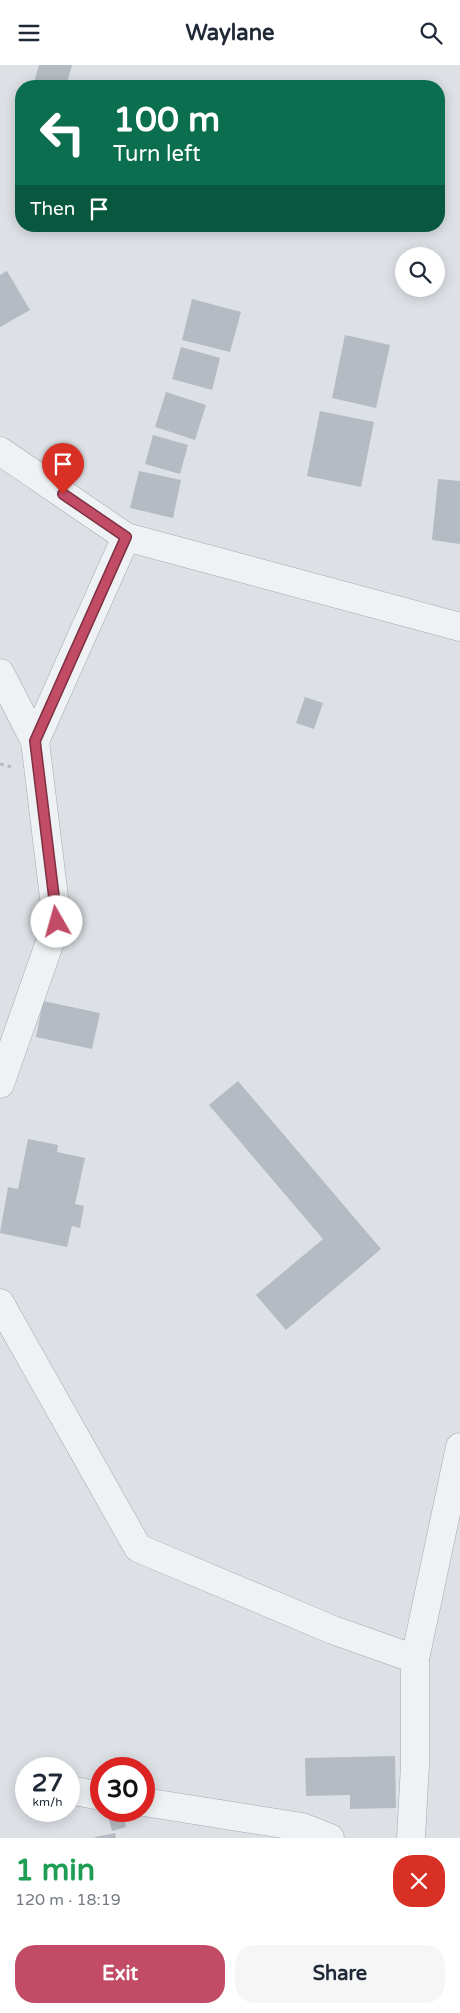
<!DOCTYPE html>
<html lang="en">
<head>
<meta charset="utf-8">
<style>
  :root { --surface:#fff; --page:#f6f6f7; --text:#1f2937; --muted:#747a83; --accent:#c24b66 }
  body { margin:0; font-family:"Varela Round",sans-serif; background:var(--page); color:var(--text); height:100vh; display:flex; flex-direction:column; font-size:19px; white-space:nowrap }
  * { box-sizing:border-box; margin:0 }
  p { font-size:16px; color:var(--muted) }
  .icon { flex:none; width:28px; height:28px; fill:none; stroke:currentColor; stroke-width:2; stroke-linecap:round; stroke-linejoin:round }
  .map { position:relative; height:1773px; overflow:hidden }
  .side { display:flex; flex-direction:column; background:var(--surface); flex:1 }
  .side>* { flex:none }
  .top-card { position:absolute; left:15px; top:15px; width:430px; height:152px; border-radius:20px; box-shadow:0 2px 12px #0003; background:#0b6e4f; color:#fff; overflow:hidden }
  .tools { position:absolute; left:395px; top:182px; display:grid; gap:10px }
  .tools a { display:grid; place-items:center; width:50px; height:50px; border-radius:50%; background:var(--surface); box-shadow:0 2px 12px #0003; font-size:25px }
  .speed { position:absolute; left:15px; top:1692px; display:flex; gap:10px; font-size:25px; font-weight:700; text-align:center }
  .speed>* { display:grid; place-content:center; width:65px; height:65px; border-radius:50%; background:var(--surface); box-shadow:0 2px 12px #0003; line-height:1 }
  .speed small { font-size:12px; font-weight:400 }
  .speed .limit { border:8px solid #d22; background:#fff; color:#111 }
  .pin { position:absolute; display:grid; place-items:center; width:42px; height:42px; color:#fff; margin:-51px -21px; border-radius:50% 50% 50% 0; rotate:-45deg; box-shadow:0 0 5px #0007 }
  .pin .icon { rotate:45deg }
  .me { position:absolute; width:55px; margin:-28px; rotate:353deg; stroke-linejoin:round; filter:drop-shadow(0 0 4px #0008) }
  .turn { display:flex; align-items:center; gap:18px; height:105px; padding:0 15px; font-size:22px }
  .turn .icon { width:65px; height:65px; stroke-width:2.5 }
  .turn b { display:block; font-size:35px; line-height:42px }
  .then { display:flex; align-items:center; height:48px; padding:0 15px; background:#0003; gap:10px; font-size:19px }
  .round { display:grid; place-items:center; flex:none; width:52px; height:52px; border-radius:20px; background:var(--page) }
  .summary { display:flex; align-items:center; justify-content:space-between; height:85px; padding:0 15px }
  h1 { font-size:30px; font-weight:700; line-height:38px; color:#1e9e55 }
  .action { display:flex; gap:10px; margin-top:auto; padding:10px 15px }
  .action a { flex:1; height:58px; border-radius:20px; background:var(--accent); color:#fff; font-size:20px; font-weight:700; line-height:58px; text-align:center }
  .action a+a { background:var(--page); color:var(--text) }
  header { display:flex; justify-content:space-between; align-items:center; height:65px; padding:0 15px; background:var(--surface); font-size:22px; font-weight:700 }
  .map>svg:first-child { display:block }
  .building { fill:#b5bbc2 }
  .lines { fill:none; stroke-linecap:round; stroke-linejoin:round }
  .minor-casing { stroke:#a3a8af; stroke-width:29 }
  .tertiary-casing { stroke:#a3a8af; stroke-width:29 }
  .path { stroke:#b7bcc0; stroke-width:3; stroke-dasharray:4 4; stroke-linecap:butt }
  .minor { stroke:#eff2f4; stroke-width:28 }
  .tertiary { stroke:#eff2f4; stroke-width:28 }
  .route-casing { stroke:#7e3142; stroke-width:12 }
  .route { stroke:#c24b66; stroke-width:9 }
</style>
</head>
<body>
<header><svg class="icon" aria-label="menu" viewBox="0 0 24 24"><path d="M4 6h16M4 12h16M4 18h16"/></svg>Waylane<svg class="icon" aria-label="search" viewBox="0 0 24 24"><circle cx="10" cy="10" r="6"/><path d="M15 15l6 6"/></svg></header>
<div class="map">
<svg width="460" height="1773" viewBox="0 0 460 1773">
  <rect width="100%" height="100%" fill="#dde1e6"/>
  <!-- building -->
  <g class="building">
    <path d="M39,0H72L66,21H33Z"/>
    <path d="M7,206L30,245L0,262V210Z"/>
    <path d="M192,234L241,247L230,287L182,275Z"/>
    <path d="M345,270L390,280L376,343L332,333Z"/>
    <path d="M181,282L220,293L212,325L172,314Z"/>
    <path d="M166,327L206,340L195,375L155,362Z"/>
    <path d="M320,346L374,357L361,422L307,411Z"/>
    <path d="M153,370L188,380L180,409L145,399Z"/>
    <path d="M139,406L181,415L173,453L130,443Z"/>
    <path d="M438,414L460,416V479L432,475Z"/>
    <path d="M305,632L323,638L314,664L296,658Z"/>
    <path d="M43,936L100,948L92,984L36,972Z"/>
    <path d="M238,1016L381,1184L286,1265L256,1230L323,1174L209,1040Z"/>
    <path d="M28,1074L58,1080L57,1087L85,1093L75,1139L84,1141L80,1163L72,1161L67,1182L0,1168L8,1122L18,1124Z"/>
    <path d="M395,1691L396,1743L350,1744V1730L306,1731L305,1693Z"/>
    <path d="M107,1746H122L126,1762L112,1766Z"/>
    <path d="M115,1768L116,1773H95V1772Z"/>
  </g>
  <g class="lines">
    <!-- minor casing -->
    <g class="minor-casing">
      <g id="minor">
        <path d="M0,608L35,676"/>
        <path d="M0,1019L57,857L35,676L126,472"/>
        <path d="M0,1238L138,1483L333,1565L415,1594"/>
        <path d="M69,1725L101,1731"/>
        <path d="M144,1737L302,1762L330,1773"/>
        <path d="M411,1773L415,1700V1594L460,1382"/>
      </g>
    </g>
    <!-- tertiary casing -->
    <g class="tertiary-casing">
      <path id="tertiary" d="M0,386L126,472L460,562"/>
    </g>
    <!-- path -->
    <path class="path" d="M0,699L11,702"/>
    <!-- minor -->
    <use href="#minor" class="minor"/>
    <!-- tertiary -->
    <use href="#tertiary" class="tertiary"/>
  </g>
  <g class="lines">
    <!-- route casing -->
    <g class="route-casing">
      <path id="route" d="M57,857L35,676L126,472L63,429"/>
    </g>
    <!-- route -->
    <use href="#route" class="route"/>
  </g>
</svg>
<div class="tools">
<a><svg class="icon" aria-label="search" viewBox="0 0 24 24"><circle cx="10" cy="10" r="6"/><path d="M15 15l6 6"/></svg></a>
</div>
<div class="speed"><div>27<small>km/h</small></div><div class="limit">30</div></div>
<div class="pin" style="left:63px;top:429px;background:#d93025"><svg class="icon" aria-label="arrive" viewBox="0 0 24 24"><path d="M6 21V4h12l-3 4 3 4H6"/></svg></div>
<svg class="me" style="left:57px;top:857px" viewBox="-20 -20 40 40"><circle r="19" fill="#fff"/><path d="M0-13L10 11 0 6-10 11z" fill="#c24b66"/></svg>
<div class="top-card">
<div class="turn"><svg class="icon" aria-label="left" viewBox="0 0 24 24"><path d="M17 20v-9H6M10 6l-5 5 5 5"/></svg><div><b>100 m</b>Turn left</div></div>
<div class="then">Then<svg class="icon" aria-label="arrive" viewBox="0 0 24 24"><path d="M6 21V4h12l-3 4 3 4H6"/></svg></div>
</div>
</div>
<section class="side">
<div class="summary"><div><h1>1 min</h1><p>120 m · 18:19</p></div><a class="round" style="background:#d93025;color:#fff"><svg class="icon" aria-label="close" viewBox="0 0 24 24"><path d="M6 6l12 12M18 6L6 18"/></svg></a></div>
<div class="action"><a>Exit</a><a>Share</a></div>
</section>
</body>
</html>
